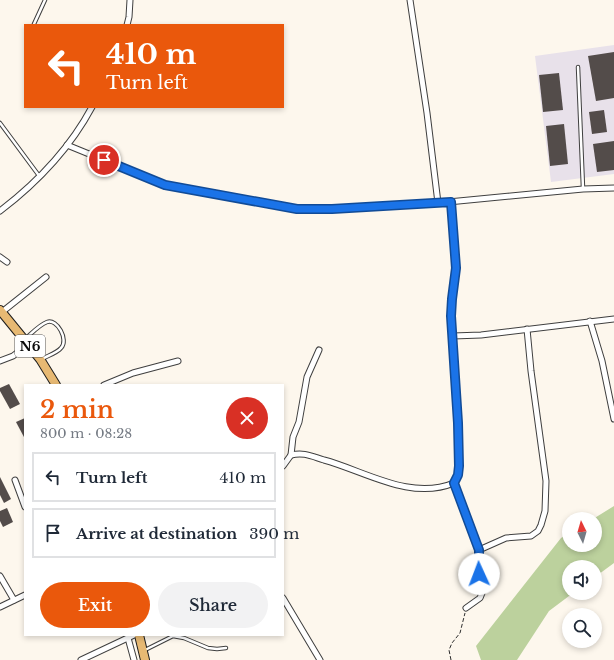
<!DOCTYPE html>
<html lang="en">
<head>
<meta charset="utf-8">
<style>
  :root { --surface:#fff; --page:#f2f2f3; --text:#1f2937; --muted:#747a83; --line:#e0e1e3; --accent:#ea580c }
  body { margin:0; font-family:"Libre Baskerville",serif; background:var(--page); color:var(--text); height:100vh; display:flex; flex-direction:column; font-size:15px; white-space:nowrap }
  * { box-sizing:border-box; margin:0 }
  p { font-size:13px; color:var(--muted) }
  .icon { flex:none; width:22px; height:22px; fill:none; stroke:currentColor; stroke-width:2; stroke-linecap:round; stroke-linejoin:round }
  .map { position:relative; flex:1; overflow:hidden }
  .panel { position:absolute; left:24px; top:384px; width:260px; height:252px; display:flex; flex-direction:column; background:var(--surface); border-radius:0px; box-shadow:0 2px 6px #0003 }
  .panel>* { flex:none }
  .hud { position:absolute; left:24px; top:24px; width:260px; height:84px; border-radius:0px; box-shadow:0 2px 6px #0003; background:#ea580c; color:#fff; overflow:hidden }
  .needle { width:26px; rotate:355deg }
  .tools { position:absolute; left:562px; top:512px; display:grid; gap:8px }
  .tools a { display:grid; place-items:center; width:40px; height:40px; border-radius:50%; background:var(--surface); box-shadow:0 2px 6px #0003; font-size:20px }
  .pin { position:absolute; display:grid; place-items:center; width:34px; height:34px; color:#fff; margin:-17px; border:2px solid #fff; border-radius:50%; box-shadow:0 1px 4px #0007 }
  .me { position:absolute; width:44px; margin:-22px; rotate:358deg; stroke-linejoin:round; filter:drop-shadow(0 0 3px #0008) }
  .turn { display:flex; align-items:center; gap:14px; height:84px; padding:0 16px; font-size:18px }
  .turn .icon { width:52px; height:52px; stroke-width:2.5 }
  .turn b { display:block; font-size:28px; line-height:34px }
  .round { display:grid; place-items:center; flex:none; width:42px; height:42px; border-radius:21px; background:var(--page) }
  .head { display:flex; align-items:center; justify-content:space-between; height:68px; padding:0 16px }
  h1 { font-size:24px; font-weight:600; line-height:30px; color:var(--accent) }
  .cta { display:flex; gap:8px; margin-top:auto; padding:8px 16px }
  .cta a { flex:1; height:46px; border-radius:24px; background:var(--accent); color:#fff; font-size:16px; font-weight:600; line-height:46px; text-align:center }
  .cta a+a { background:var(--page); color:var(--text) }
  ul { padding:0; list-style:none }
  li { display:flex; align-items:center; gap:12px; height:50px; margin:0 8px 6px; padding:0 8px; border:2px solid var(--line); border-radius:0px }
  li div { flex:1 }
  li b { display:block; font-size:15px }
  li em { font-style:normal }
  .map>svg:first-child { display:block }
  .industrial { fill:#e8e1ea }
  .forest { fill:#bcd19d }
  .building { fill:#534c4a }
  .lines { fill:none; stroke-linecap:round; stroke-linejoin:round }
  .service-casing { stroke:#3f3f3f; stroke-width:4.5 }
  .minor-casing { stroke:#3f3f3f; stroke-width:7 }
  .primary-casing { stroke:#1d1d1d; stroke-width:10 }
  .path { stroke:#2e2e2e; stroke-width:1; stroke-dasharray:4 2; stroke-linecap:butt }
  .service { stroke:#fff; stroke-width:2.5 }
  .minor { stroke:#fff; stroke-width:5 }
  .primary { stroke:#e7b973; stroke-width:8 }
  .route-casing { stroke:#114b97; stroke-width:10 }
  .route { stroke:#1a73e8; stroke-width:7 }
  .labels { text-anchor:middle; dominant-baseline:central; stroke-width:4; stroke-linejoin:round; paint-order:stroke }
  .shield { fill:#fff; stroke:#555; stroke-width:1 }
  .shield-label { font-size:13px; font-weight:bold; fill:#0c0c0c }
</style>
</head>
<body>
<div class="map">
<svg width="614" height="660" viewBox="0 0 614 660">
  <rect width="100%" height="100%" fill="#fdf7ed"/>
  <!-- industrial -->
  <path class="industrial" d="M614,45V174L551,182L535,56Z"/>
  <!-- forest -->
  <path class="forest" d="M614,506V563L595,577V567H569V593H573L549,611L517,660H481L476,646L561,538L569,533V545H595V519H593Z"/>
  <!-- building -->
  <g class="building">
    <path d="M614,52V98L596,101L588,56Z"/>
    <path d="M559,73L563,110L543,112L539,75Z"/>
    <path d="M604,110L607,132L592,134L589,112Z"/>
    <path d="M564,124L568,164L550,166L546,126Z"/>
    <path d="M614,141V170L597,172L593,144Z"/>
    <path d="M9,384L20,404L10,409L0,391V388Z"/>
    <path d="M25,418V439L16,422Z"/>
    <path d="M0,477L11,499L4,503L0,495Z"/>
    <path d="M7,508L13,522L3,527L0,521V511Z"/>
  </g>
  <g class="lines">
    <!-- service casing -->
    <g class="service-casing">
      <g id="service">
        <path d="M34,24L45,0"/>
        <path d="M578,67L583,188"/>
        <path d="M0,123L40,177"/>
        <path d="M25,339C31,334 39,325 47,322C57,318 69,340 61,348C57,353 47,356 42,359"/>
        <path d="M145,650L173,636L184,638L208,648L217,649L226,648"/>
      </g>
    </g>
    <!-- minor casing -->
    <g class="minor-casing">
      <g id="minor">
        <path d="M410,0L427,113L438,203"/>
        <path d="M127,25L129,17L130,0"/>
        <path d="M67,145L165,185L297,209H332L438,203L583,189L614,188"/>
        <path d="M451,202L456,268L452,299L451,316L458,423L459,466L458,475L454,483"/>
        <path d="M0,211C38,182 69,150 92,107"/>
        <path d="M0,257L7,262"/>
        <path d="M2,312L46,277"/>
        <path d="M590,321L602,361L614,419"/>
        <path d="M453,336L481,335L614,319"/>
        <path d="M0,361L13,356L29,344"/>
        <path d="M104,385L133,373L178,361"/>
        <path d="M291,455C304,452 311,456 324,460C365,471 410,501 454,483L479,550L478,563L482,593L480,598L466,608"/>
        <path d="M283,466L291,455L293,437L299,422L307,377L319,350"/>
        <path d="M15,480L25,507"/>
        <path d="M479,550L506,538L531,536L538,531L541,525L545,511L546,481L531,371L527,329"/>
        <path d="M0,576L14,600"/>
        <path d="M283,598L320,660"/>
        <path d="M0,607L25,595"/>
        <path d="M128,638L134,660"/>
        <path d="M81,660L134,635"/>
      </g>
    </g>
    <!-- primary casing -->
    <g class="primary-casing">
      <g id="primary">
        <path d="M0,310L40,359L56,385"/>
        <path d="M139,635L145,660"/>
      </g>
    </g>
    <!-- path -->
    <path class="path" d="M451,660L449,650L452,643L460,633L465,613"/>
    <!-- service -->
    <use href="#service" class="service"/>
    <!-- minor -->
    <use href="#minor" class="minor"/>
    <!-- primary -->
    <use href="#primary" class="primary"/>
  </g>
  <g class="lines">
    <!-- route casing -->
    <g class="route-casing">
      <path id="route" d="M104,160L165,185L297,209H332L451,202L456,268L452,299L451,316L458,423L459,466L458,475L454,483L479,550V574"/>
    </g>
    <!-- route -->
    <use href="#route" class="route"/>
  </g>
  <g class="labels">
    <!-- shield labels -->
    <rect class="shield" x="15" y="335" width="30" height="22" rx="3"/>
    <g class="shield-label">
      <text x="30" y="346">N6</text>
    </g>
  </g>
</svg>
<div class="tools">
<a><svg class="needle" viewBox="-14 -14 28 28"><path d="M0-13l5 13h-10z" fill="#e53935"/><path d="M0 13l5-13h-10z" fill="#747a83"/></svg></a>
<a><svg class="icon" aria-label="sound" viewBox="0 0 24 24"><path d="M4 9h4l5-4v14l-5-4H4zM17 9q2 3 0 6"/></svg></a>
<a><svg class="icon" aria-label="search" viewBox="0 0 24 24"><circle cx="10" cy="10" r="6"/><path d="M15 15l6 6"/></svg></a>
</div>
<div class="pin" style="left:104px;top:160px;background:#d93025"><svg class="icon" aria-label="arrive" viewBox="0 0 24 24"><path d="M6 21V4h12l-3 4 3 4H6"/></svg></div>
<svg class="me" style="left:479px;top:574px" viewBox="-20 -20 40 40"><circle r="19" fill="#fff"/><path d="M0-13L10 11 0 6-10 11z" fill="#1a73e8"/></svg>
<div class="hud">
<div class="turn"><svg class="icon" aria-label="left" viewBox="0 0 24 24"><path d="M17 20v-9H6M10 6l-5 5 5 5"/></svg><div><b>410 m</b>Turn left</div></div>
</div>
<section class="panel">
<div class="head"><div><h1>2 min</h1><p>800 m · 08:28</p></div><a class="round" style="background:#d93025;color:#fff"><svg class="icon" aria-label="close" viewBox="0 0 24 24"><path d="M6 6l12 12M18 6L6 18"/></svg></a></div>
<ul>
<li><svg class="icon" aria-label="left" viewBox="0 0 24 24"><path d="M17 20v-9H6M10 6l-5 5 5 5"/></svg><div><b>Turn left</b></div><em>410 m</em></li>
<li><svg class="icon" aria-label="arrive" viewBox="0 0 24 24"><path d="M6 21V4h12l-3 4 3 4H6"/></svg><div><b>Arrive at destination</b></div><em>390 m</em></li>
</ul>
<div class="cta"><a>Exit</a><a>Share</a></div>
</section>
</div>
</body>
</html>
